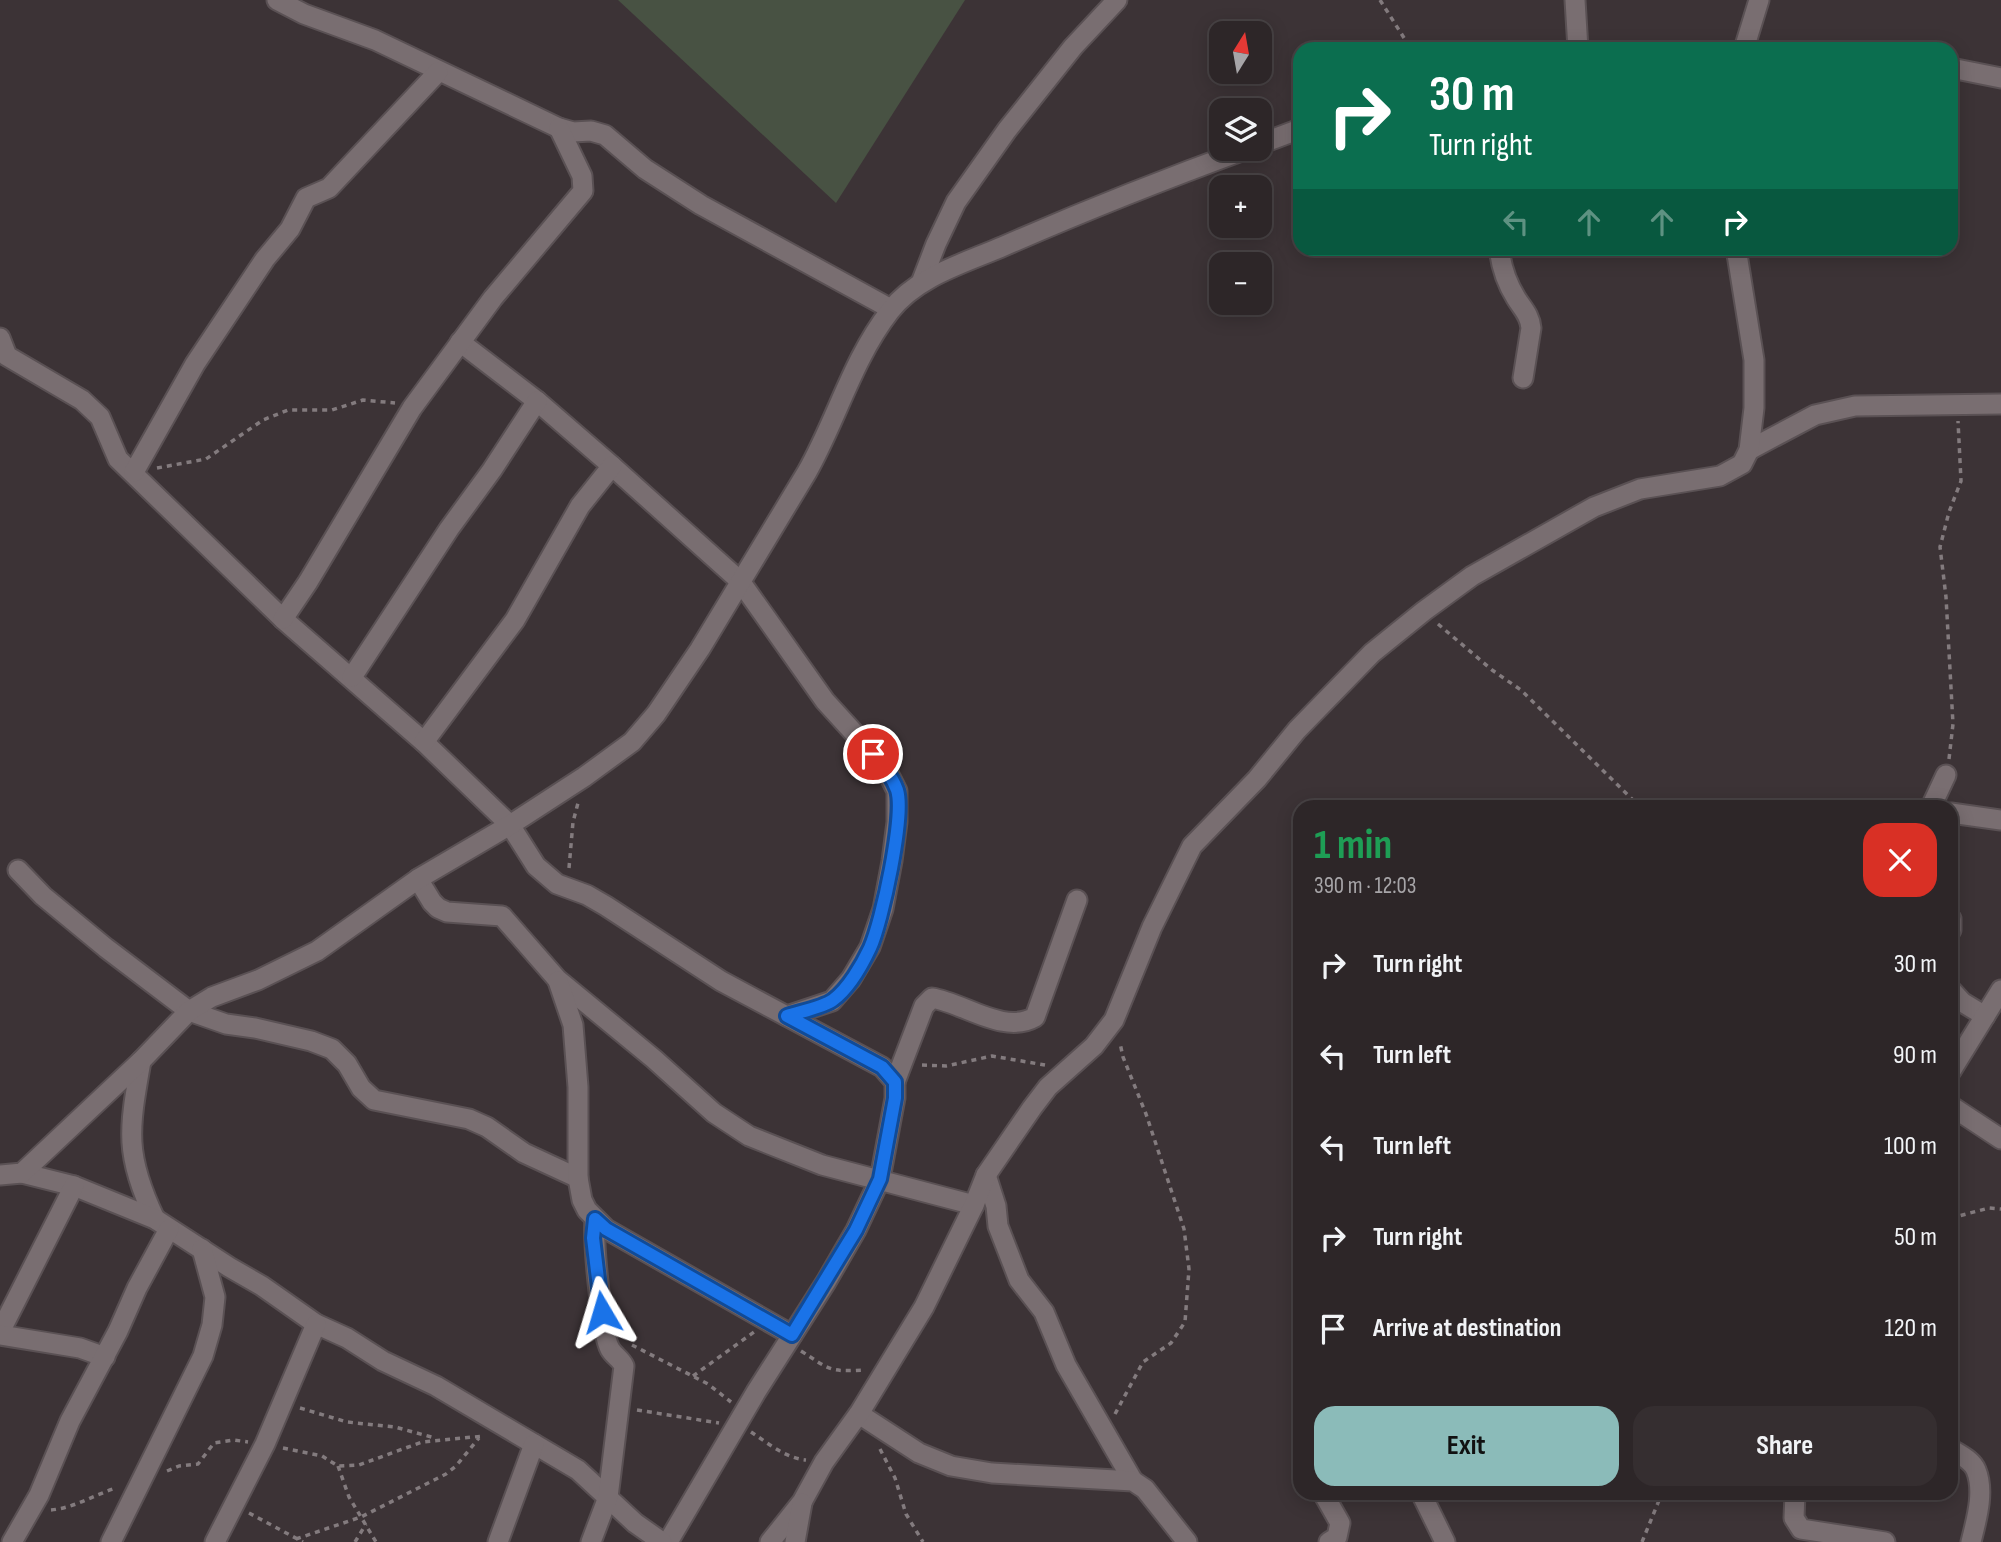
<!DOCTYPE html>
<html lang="en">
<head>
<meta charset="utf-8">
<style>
  :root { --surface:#2d2628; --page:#352e30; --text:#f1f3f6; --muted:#a7a5a8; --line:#484345; --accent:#8bbbb9 }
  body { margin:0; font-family:"Sofia Sans Condensed",sans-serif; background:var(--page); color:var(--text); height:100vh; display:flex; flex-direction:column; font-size:26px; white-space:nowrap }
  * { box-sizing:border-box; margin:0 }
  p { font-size:23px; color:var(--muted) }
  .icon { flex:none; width:38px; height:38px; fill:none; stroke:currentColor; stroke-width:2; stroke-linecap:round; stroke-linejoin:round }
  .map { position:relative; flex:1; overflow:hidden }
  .sheet { position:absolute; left:1293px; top:800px; width:665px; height:700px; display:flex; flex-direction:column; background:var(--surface); border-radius:21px; box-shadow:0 4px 18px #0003,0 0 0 2px var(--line) }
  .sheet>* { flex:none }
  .guide { position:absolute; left:1293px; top:42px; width:665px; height:214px; border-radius:21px; box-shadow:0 4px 18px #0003,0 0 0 2px var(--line); background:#0b6e4f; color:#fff; overflow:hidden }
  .needle { width:46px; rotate:11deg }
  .tools { position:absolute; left:1209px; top:21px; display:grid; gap:14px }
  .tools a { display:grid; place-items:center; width:63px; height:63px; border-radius:14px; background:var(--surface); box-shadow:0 4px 18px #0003,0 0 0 2px var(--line); font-size:35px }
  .pin { position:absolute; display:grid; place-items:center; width:60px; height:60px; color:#fff; margin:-30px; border:4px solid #fff; border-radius:50%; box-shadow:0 2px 7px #0007 }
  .me { position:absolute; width:77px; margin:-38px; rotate:353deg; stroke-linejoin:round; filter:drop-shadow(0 0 5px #0008) }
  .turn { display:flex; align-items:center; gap:24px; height:147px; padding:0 21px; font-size:32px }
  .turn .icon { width:91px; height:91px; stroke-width:2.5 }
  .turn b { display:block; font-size:49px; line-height:60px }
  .lanes { display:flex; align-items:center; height:66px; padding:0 21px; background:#0003; justify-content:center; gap:35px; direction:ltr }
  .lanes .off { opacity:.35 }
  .round { display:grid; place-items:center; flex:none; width:74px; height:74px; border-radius:21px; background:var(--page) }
  .summary { display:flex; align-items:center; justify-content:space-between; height:119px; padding:0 21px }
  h1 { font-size:42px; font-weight:700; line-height:52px; color:#1e9e55 }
  .button { display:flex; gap:14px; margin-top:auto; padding:14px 21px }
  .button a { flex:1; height:80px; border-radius:21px; background:var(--accent); color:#111; font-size:28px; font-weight:700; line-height:80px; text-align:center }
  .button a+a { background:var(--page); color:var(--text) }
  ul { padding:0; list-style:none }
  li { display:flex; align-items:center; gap:21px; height:91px; padding:0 21px }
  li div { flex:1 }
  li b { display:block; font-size:26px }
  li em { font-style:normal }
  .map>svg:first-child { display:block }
  .green { fill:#485243 }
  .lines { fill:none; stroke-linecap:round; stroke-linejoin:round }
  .minor-casing { stroke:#5a5154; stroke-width:23 }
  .path { stroke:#837b7e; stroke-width:3.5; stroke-dasharray:5 5; stroke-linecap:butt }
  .minor { stroke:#796e71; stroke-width:19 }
  .route-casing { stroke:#114b97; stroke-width:18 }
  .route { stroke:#1a73e8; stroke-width:12 }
</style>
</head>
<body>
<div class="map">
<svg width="2001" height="1542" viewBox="0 0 2001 1542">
  <rect width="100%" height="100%" fill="#3c3336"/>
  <!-- green -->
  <path class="green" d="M618,0H965L836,203Z"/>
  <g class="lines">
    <!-- minor casing -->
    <g class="minor-casing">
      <g id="minor">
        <path d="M277,0L304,14L375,40L559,128L573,132L591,131L605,135L645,169L701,205L891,309"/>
        <path d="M1575,0L1578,49"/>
        <path d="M1744,49L1759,0"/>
        <path d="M1951,68L2001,78"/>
        <path d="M1260,144L1300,129"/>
        <path d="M1499,248C1501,266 1506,282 1516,298C1522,308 1530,315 1531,328L1523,378"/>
        <path d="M921,283L936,244L956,202L1007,130L1073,47L1117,0"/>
        <path d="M0,338L7,356L82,400L100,417L118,459L283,619L424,742L510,825L536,866L557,884L587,895L606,906L721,981L882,1067L895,1082V1098L880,1179L856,1230L826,1282L756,1392L668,1542"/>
        <path d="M460,342L537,401L612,466L740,581L825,701L885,767L897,791V822L892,861L883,909L870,947L851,979L832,1001L787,1016"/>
        <path d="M1749,450L1815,415L1855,406L2001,404"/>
        <path d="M134,472L195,364L265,259L290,229L306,198L329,188L438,72"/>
        <path d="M283,619L308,582L412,408L493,298L583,191L582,176L559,128"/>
        <path d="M352,677L449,529L492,470L537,401"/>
        <path d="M424,742L515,620L580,506L612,466"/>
        <path d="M1931,807L1946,775"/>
        <path d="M1951,813L2001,820"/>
        <path d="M18,870L43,896L106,948L189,1011L226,1024L255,1028L311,1041L332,1049L347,1064L361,1088L374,1100L469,1119L487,1127L524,1153L578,1178"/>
        <path d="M418,879L432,902L438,908L447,912L502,916L557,979L654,1059L714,1113L749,1136L822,1165L974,1205"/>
        <path d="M1951,919V930"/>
        <path d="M558,981L573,1025L578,1087V1178L582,1200L587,1210L606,1229L792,1335"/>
        <path d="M1951,990L1962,1002L1985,1016"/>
        <path d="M141,1061C129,1129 124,1154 155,1219"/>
        <path d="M1951,1071L2001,990"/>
        <path d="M895,1082L924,1006L932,998C964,1003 1004,1035 1035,1017L1077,900"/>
        <path d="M1951,1106L2001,1139"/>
        <path d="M22,1173L74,1186L155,1219L229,1267L262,1286L316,1324L347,1338L383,1361L436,1386L578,1470L635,1523L662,1542"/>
        <path d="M0,1175L22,1173L141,1061L189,1011L212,997L258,980L317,951L418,879L510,825L584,777L632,742L656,714L700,649L807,472C837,419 852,360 890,311C917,276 965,263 1004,246C1084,211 1165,179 1247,149"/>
        <path d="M986,1175L996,1206L998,1226L1019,1280L1044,1312L1066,1365L1133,1481"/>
        <path d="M0,1332L74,1186"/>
        <path d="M0,1335L80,1348L105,1357"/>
        <path d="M859,1414L919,1453L951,1466L992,1473L1133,1481L1145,1489L1187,1542"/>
        <path d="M1951,1449C1960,1455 1972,1460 1976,1470C1985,1492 1976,1521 1971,1542"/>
        <path d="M1323,1493L1340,1523L1337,1537L1329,1542"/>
        <path d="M1421,1493L1445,1542"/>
        <path d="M1795,1493L1794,1518L1801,1529L1885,1542"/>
        <path d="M12,1542L39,1495L70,1421L118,1331L137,1288L169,1229"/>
        <path d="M111,1542L203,1356L212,1325L215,1297L202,1249"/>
        <path d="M215,1542L265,1444L316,1324"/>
        <path d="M498,1542L534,1444"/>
        <path d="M591,1542L608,1497L624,1366C621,1359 614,1356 610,1349C601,1333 593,1240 595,1219"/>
        <path d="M770,1542L802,1502L824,1462L860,1412L924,1307L974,1205L986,1175L1032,1108L1048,1087L1094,1046L1114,1020L1152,927L1192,846L1257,779L1297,730L1372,653L1424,611L1472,576L1594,507L1640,489L1720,476L1742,464L1749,450L1754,408V360L1736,248"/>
        <path d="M795,1542L802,1503"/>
      </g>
    </g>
    <!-- path -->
    <g class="path">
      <path d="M1380,0L1411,49"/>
      <path d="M157,468L206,459L263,420L288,410H332L363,400L395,403"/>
      <path d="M1438,624L1492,670L1521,690L1640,807"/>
      <path d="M1949,759L1953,724L1946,597L1940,547L1949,512L1961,481L1958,421"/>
      <path d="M569,868L573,822L578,803"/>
      <path d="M922,1065L946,1066L992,1056L1045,1065"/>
      <path d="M1951,1218L1989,1208L2001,1209"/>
      <path d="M632,1345L708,1384L731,1402"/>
      <path d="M801,1351C831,1370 828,1372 865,1370"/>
      <path d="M693,1376L754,1332"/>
      <path d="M300,1408L347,1422L395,1427L435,1438"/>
      <path d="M637,1410L719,1423"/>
      <path d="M1115,1414L1143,1362L1171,1343L1185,1322L1189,1269L1184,1229L1146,1114L1123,1057L1120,1043"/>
      <path d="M751,1432C768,1443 785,1458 806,1460"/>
      <path d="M283,1448L322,1456L338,1466L359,1465L422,1442L484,1436"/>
      <path d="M880,1449L895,1478L906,1514L923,1542"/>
      <path d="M338,1466L349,1497L376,1542"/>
      <path d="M167,1471L179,1466L198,1464L214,1443L234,1440L248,1442"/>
      <path d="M51,1510C74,1508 94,1495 116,1488"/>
      <path d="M249,1513L303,1542"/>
      <path d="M296,1539L361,1517L446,1474L456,1466L479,1438"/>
      <path d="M355,1542L366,1524"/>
      <path d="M1642,1542L1662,1493"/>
    </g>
    <!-- minor -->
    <use href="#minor" class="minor"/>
  </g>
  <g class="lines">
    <!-- route casing -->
    <g class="route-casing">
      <path id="route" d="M602,1312L593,1238L595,1219L606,1229L792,1335L856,1230L880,1179L895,1098V1082L882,1067L787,1016C799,1012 824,1007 833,1000C848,989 862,965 870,948C882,922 905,815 897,790C892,776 882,764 873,754"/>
    </g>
    <!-- route -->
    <use href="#route" class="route"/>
  </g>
</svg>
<div class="tools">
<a><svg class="needle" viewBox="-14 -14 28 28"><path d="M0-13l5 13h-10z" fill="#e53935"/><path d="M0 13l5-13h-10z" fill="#a7a5a8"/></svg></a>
<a><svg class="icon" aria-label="layers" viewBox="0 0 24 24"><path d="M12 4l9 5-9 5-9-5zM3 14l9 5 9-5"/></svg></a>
<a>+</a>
<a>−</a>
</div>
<div class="pin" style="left:873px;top:754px;background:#d93025"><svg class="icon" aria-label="arrive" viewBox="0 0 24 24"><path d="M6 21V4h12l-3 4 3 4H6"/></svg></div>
<svg class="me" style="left:602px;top:1312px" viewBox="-20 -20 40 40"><path d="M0-17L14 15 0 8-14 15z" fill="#1a73e8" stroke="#fff" stroke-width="4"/></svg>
<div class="guide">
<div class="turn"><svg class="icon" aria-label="right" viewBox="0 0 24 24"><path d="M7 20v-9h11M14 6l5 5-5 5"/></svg><div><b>30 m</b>Turn right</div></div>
<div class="lanes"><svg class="icon off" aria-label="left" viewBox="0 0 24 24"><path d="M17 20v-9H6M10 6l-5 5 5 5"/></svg><svg class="icon off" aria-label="ahead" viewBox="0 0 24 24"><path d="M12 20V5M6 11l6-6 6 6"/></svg><svg class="icon off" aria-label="ahead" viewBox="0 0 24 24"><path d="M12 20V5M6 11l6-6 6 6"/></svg><svg class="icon" aria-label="right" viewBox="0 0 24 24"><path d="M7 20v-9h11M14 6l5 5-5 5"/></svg></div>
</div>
<section class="sheet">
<div class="summary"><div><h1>1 min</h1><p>390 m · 12:03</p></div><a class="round" style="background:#d93025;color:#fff"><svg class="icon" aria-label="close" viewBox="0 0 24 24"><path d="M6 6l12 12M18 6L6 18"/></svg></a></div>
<ul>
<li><svg class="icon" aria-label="right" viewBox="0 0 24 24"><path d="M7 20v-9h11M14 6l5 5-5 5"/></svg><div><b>Turn right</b></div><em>30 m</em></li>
<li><svg class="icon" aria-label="left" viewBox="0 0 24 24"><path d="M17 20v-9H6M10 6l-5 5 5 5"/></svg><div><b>Turn left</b></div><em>90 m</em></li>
<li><svg class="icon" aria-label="left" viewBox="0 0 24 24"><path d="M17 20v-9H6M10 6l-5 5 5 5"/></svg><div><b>Turn left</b></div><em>100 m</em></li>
<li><svg class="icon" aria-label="right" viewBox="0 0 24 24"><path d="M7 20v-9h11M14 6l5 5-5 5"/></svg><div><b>Turn right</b></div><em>50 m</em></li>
<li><svg class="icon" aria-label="arrive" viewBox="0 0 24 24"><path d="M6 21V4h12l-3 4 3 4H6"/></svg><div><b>Arrive at destination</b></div><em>120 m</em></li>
</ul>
<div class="button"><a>Exit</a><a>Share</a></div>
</section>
</div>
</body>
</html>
